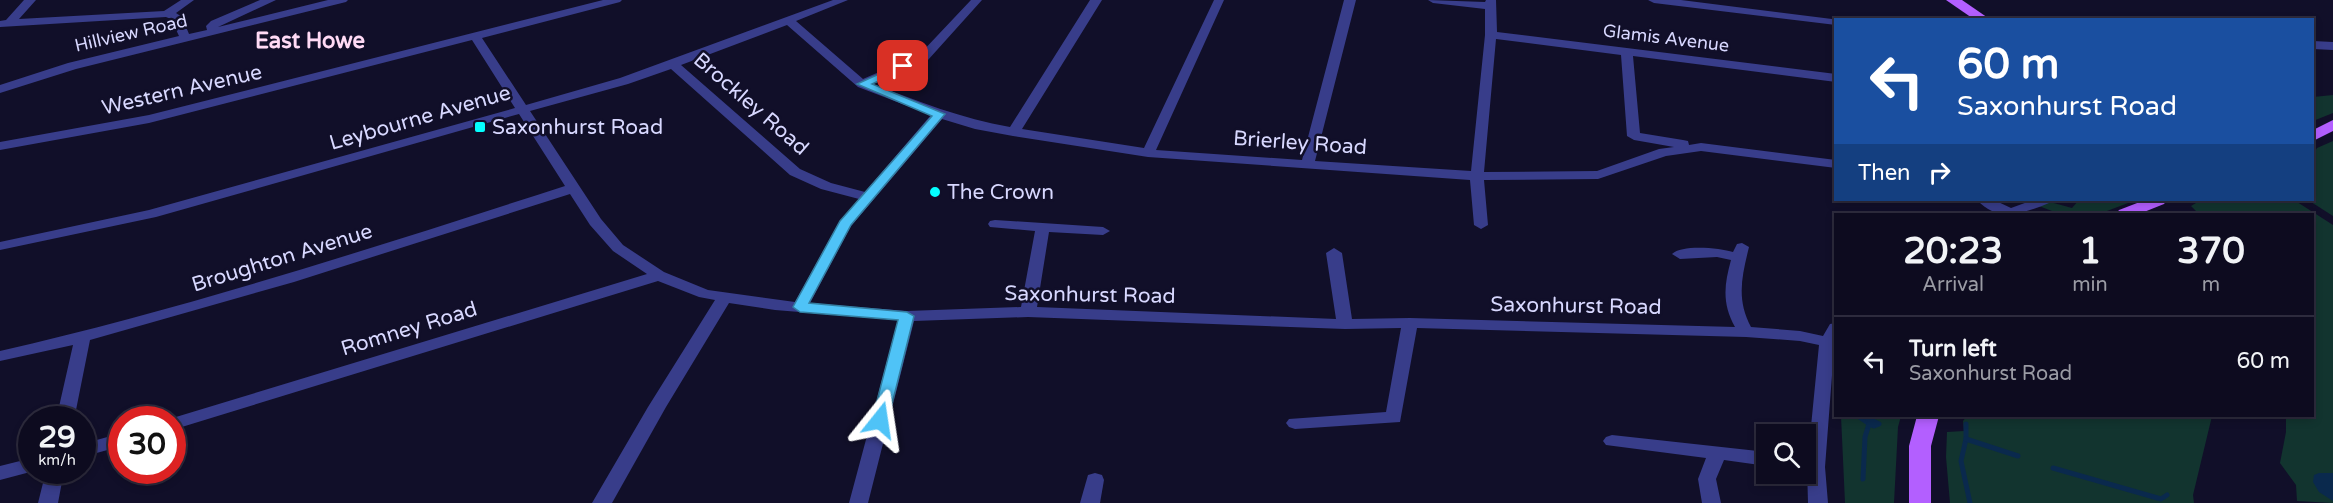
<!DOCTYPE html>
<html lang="en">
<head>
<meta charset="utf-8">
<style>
  :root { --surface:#0d0b1f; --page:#1b192c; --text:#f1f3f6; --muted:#9a9ba4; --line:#2d2b3d }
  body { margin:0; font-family:"Varela Round",sans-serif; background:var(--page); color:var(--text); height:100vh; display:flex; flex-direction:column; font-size:22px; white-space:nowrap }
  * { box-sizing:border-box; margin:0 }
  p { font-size:20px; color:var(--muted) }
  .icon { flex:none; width:33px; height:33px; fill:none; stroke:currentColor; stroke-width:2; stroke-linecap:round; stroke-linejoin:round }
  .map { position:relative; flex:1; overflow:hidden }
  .panel { position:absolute; left:1834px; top:213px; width:480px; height:204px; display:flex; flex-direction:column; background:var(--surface); border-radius:0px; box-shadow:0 3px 9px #0003,0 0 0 2px var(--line) }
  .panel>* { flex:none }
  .top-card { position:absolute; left:1834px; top:18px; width:480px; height:183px; border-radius:0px; box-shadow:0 3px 9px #0003,0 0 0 2px var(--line); background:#1a4fa0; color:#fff; overflow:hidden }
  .controls { position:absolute; left:1756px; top:424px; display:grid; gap:12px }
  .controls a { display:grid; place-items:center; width:60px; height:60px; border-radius:0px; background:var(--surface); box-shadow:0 3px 9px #0003,0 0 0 2px var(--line); font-size:30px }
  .speed { position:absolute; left:18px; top:406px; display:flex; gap:12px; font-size:30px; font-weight:700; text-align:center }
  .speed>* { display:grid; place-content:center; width:78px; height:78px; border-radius:50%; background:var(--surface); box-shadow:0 3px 9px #0003,0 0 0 2px var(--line); line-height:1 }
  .speed small { font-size:15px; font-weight:400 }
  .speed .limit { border:9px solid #d22; background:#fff; color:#111 }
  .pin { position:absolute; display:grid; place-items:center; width:51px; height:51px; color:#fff; margin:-26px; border-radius:12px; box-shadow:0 3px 9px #0006 }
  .me { position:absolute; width:66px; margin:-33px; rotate:15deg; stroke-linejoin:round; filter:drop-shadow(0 0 4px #0008) }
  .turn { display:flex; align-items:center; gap:21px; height:126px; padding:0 24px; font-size:27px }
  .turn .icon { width:78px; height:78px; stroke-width:2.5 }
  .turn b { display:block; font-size:42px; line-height:51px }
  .then { display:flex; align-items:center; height:57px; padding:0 24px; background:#0003; gap:12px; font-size:22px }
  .eta { display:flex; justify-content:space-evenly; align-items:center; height:102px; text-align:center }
  .eta b { font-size:36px; font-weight:700; line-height:42px }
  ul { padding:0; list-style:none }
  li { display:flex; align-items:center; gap:18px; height:90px; padding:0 24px; border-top:2px solid var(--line) }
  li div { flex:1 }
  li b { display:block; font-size:22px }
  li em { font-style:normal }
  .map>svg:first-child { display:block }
  .green { fill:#12342f }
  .water { fill:#0a294d }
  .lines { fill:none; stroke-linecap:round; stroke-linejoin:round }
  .stream { stroke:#0a294d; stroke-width:5 }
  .minor { fill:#383d8a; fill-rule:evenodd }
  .major { fill:#b35fff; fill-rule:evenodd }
  .route { fill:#4fc3f7; stroke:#337fa1; stroke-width:1.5 }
  .poi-dot { fill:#04ffff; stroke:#110f29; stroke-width:2 }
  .labels { text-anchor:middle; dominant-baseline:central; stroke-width:5; stroke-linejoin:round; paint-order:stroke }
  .far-street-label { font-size:18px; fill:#d8d8ff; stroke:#110f29 }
  .street-label { font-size:21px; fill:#d8d8ff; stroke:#110f29 }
  .poi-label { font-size:21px; fill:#d8d8ff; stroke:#110f29; text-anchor:start }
  .far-district-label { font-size:22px; font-weight:bold; fill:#ffdaf5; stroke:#110f29 }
</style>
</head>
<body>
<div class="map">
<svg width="2333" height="503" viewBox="0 0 2333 503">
  <rect width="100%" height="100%" fill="#110f29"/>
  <!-- green -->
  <g class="green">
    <path d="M2333,95V113L2313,121V97Z"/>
    <path d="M2333,141V216L2308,200H2313V155L2317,148Z"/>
    <path d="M2079,200H2136L2099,214H2045L2052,211L2039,206L2050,202L2072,208Z"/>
    <path d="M2201,200H2294L2333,225V503L2297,501L2296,485L2280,463L2286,432V416H2313V214H2199L2191,206Z"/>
    <path d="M1841,416H1901L1898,427L1894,503H1845Z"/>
    <path d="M1967,416H2212L2193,495L2194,503H1950L1946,457L1947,432L1964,431L1963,421Z"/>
  </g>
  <!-- water -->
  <path class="water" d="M2319,473H2333V501L2319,492L2313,482L2314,475Z"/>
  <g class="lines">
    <!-- stream -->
    <g class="stream">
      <path d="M1858,416L1868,423"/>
      <path d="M1863,416L1879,424L1874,426L1869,424L1865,437L1863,479"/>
      <path d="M1966,424V439L1961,461L1970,503"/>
      <path d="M1966,439L2018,456"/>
      <path d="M2053,468L2161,499L2167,495"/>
    </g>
    <!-- minor -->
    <g class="minor">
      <path d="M24,0H36L19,19L164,11L181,0H194L176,13L182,17L189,34L207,30L206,26L211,21L260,0H276L218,27L328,0H348L346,2L76,69L0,93V85L68,63L179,36L171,19L166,17L0,27V21L6,20Z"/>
      <path d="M603,0H622L620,2L482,38L526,105L620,78L833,0H848L796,21L863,79L920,54L971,0H982L928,60L873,84C918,101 962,119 1010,127L1090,0H1102L1022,129L1144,148L1214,0H1224L1156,150L1302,160L1344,0H1356L1315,161L1471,171L1485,35V9L1433,3L1428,0L1485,2L1486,0H1496L1497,32L1836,74V82L1633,56L1640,133L1683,140L1688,141L1689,145L1701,143L1836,160V168L1701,151L1666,156L1598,179L1484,180L1488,225L1481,229L1474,225L1470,180L1148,157L1013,136L975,129L942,119L851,226L810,303L907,311L1021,307L1035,231L990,227L988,224L990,221L995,220L1103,227L1110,231L1103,235L1049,232L1037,307L1336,319L1326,253L1334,248L1342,253L1352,319L1410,318L1735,327C1722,304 1724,285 1731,260L1717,257L1680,259L1672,254C1682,244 1720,248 1733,252L1737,244L1742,243L1749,247C1742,276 1736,299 1751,327L1800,331L1823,336L1830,324L1836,323L1825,467L1828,503H1808L1807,467L1819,345L1800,341L1746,337L1417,328L1400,422L1295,429L1289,427L1286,423L1289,419L1386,412L1401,328L1345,329L1028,317L914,321L868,503H849L898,320L775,310L729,303L666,407L612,503H592L648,407L715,300L699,297L658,281L172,430V420H166L647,274L613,251L590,225L570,194L294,282L90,340L74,420H56L73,345L0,361V351C192,307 378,246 565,186L519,114L156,217L0,250V242L149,210L515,108L472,40L149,123L0,150V142L149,115ZM787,25L858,87L931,115L865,192L831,183L800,169L681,65ZM1496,39L1621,55L1627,136L1634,140L1674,147L1659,149L1597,171L1484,172ZM671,69L790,175L821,189L859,199L838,224L795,302L708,290L664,272L623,245L601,219L530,111L628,84Z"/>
      <path d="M1648,0H1681L1840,20H1836V25L1654,3Z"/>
      <path d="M2313,41L2333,42V50L2313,49Z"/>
      <path d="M1977,200H1994L2011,208L2033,200H2051L2049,203C2025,213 1998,223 1977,200Z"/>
      <path d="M122,433V446L82,457V444Z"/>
      <path d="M1612,435L1767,452V466L1724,460L1716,479L1721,503H1702L1698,479L1706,458L1606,445L1603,441L1606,437Z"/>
      <path d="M32,458V471H34L0,480V466Z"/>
      <path d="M46,471H64L58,503H38Z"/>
      <path d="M1095,473L1102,475L1104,480L1100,503H1080L1088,475Z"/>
    </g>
    <!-- major -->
    <g class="major">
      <path d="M1946,0H1962L1991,20H1975Z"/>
      <path d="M2333,120V131L2313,141V130Z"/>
      <path d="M2145,200H2167L2164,204L2139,214H2116L2119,210Z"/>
      <path d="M1917,416H1939L1931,446V503H1909V446Z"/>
    </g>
  </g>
  <!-- route -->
  <path class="route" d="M903,63L909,66L907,68L872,84L945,114L851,225L809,303L907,312L914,316L888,420L886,424H874L872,420L898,320L800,312L793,307L840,221L932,116L857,84Z"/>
  <!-- markers -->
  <g class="poi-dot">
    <rect x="474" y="121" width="12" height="12" rx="3"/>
    <circle cx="935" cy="192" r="6"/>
  </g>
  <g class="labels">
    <!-- far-street labels -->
    <g class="far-street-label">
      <text transform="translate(131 33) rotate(-13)">Hillview Road</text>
      <text transform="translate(1666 38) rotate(7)">Glamis Avenue</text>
    </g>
    <!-- street labels -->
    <g class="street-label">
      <text transform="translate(182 90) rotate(-13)">Western Avenue</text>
      <text transform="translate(751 104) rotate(41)">Brockley Road</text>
      <text transform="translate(420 118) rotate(-16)">Leybourne Avenue</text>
      <text transform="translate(1300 143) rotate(4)">Brierley Road</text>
      <text transform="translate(282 258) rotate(-17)">Broughton Avenue</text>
      <text transform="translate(1090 295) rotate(1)">Saxonhurst Road</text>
      <text transform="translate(1576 306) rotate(1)">Saxonhurst Road</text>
      <text transform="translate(409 329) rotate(-17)">Romney Road</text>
    </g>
    <!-- poi labels -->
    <g class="poi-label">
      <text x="492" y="127">Saxonhurst Road</text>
      <text x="947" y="192">The Crown</text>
    </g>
    <!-- far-district labels -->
    <g class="far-district-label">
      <text x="310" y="41">East Howe</text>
    </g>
  </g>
</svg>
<div class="controls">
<a><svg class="icon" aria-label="search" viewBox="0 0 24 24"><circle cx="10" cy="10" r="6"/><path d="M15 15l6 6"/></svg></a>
</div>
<div class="speed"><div>29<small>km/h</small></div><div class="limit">30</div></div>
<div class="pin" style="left:903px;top:66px;background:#d93025"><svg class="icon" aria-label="arrive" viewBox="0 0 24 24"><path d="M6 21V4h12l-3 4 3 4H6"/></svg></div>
<svg class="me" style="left:880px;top:420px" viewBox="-20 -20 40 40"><path d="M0-17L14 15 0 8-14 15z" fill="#4fc3f7" stroke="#fff" stroke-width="4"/></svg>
<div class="top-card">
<div class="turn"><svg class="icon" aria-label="left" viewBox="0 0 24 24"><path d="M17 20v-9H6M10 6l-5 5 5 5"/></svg><div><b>60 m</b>Saxonhurst Road</div></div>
<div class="then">Then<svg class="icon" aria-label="right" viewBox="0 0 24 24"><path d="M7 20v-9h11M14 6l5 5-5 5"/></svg></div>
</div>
<section class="panel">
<div class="eta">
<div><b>20:23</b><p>Arrival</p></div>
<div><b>1</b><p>min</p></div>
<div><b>370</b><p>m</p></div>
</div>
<ul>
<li><svg class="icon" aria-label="left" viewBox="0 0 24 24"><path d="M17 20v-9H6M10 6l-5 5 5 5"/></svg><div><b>Turn left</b><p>Saxonhurst Road</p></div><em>60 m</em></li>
</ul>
</section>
</div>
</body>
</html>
